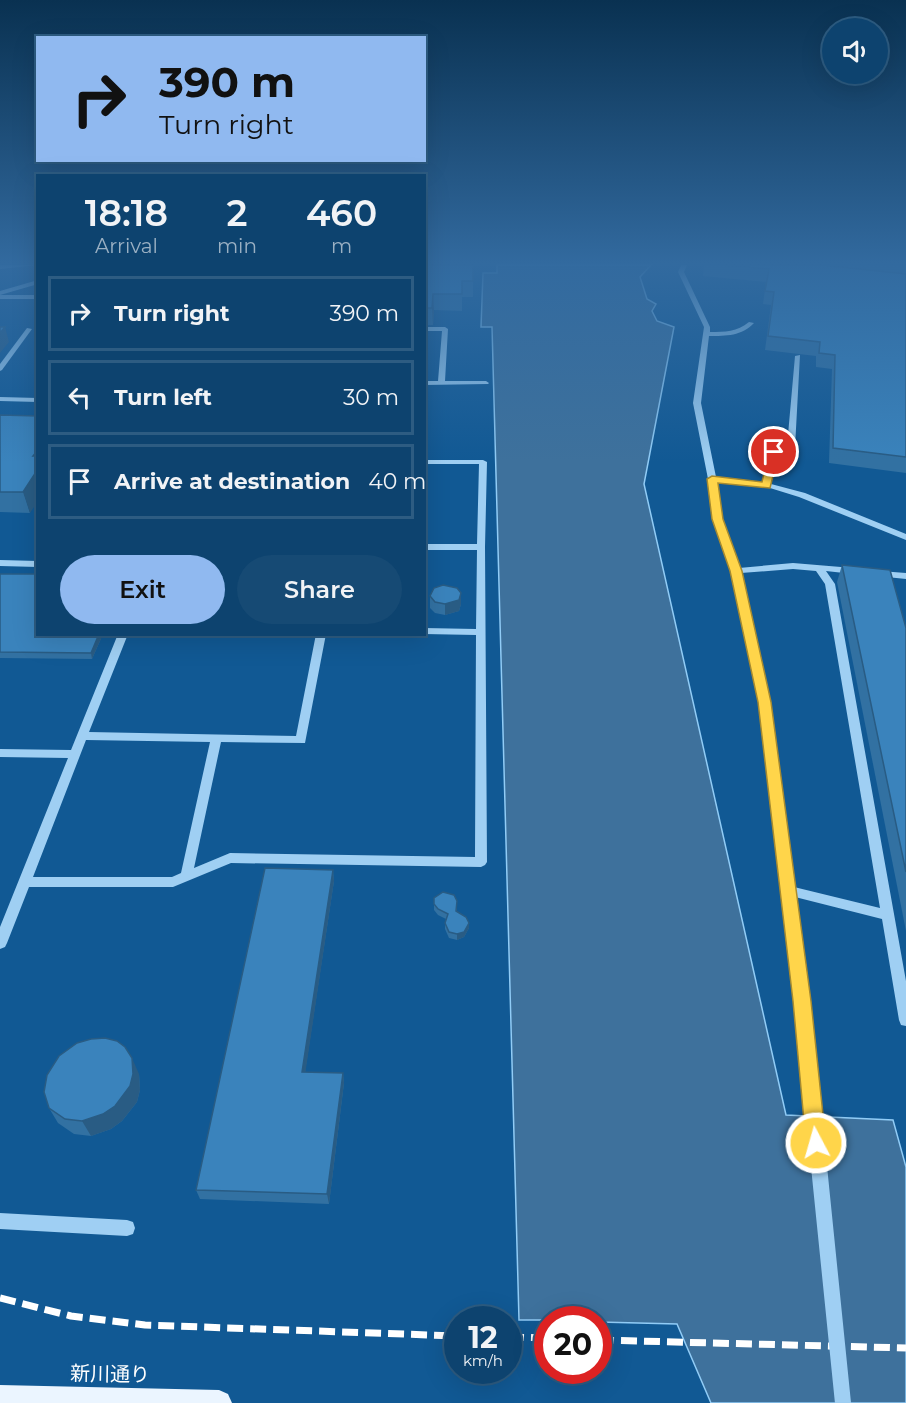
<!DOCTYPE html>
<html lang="en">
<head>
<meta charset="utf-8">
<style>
  :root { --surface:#0d436f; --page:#164a74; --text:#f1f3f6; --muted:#9ab0c3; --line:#2d5c82; --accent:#90b9f0 }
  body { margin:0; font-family:Montserrat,"Noto Sans JP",sans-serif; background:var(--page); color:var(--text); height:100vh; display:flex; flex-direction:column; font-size:22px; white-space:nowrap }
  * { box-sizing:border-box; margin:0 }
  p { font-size:20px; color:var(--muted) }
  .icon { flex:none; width:33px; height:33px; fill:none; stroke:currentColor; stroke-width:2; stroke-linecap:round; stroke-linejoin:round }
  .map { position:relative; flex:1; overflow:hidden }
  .panel { position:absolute; left:36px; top:174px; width:390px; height:462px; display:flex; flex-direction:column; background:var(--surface); border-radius:0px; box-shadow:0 6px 24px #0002,0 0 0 2px var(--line) }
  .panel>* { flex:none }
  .hud { position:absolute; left:36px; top:36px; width:390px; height:126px; border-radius:0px; box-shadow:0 6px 24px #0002,0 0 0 2px var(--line); background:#90b9f0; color:#111; overflow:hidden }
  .fabs { position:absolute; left:822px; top:18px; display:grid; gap:12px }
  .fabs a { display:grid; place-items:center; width:66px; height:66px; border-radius:50%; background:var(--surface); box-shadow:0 6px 24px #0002,0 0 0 2px var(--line); font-size:30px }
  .speed { position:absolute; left:444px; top:1306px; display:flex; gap:12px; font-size:30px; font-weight:700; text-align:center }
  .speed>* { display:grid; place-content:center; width:78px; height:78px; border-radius:50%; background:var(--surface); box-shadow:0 6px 24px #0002,0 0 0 2px var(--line); line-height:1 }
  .speed small { font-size:15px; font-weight:400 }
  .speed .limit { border:9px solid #d22; background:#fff; color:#111 }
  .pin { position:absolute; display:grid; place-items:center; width:51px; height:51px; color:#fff; margin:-26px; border:3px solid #fff; border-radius:50%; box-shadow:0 2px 6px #0007 }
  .me { position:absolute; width:66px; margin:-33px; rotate:354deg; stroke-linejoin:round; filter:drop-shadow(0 0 4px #0008) }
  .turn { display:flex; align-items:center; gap:21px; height:126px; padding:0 24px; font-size:27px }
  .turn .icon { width:78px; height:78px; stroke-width:2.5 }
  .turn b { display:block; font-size:42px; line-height:51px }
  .eta { display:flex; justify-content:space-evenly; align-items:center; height:102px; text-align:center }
  .eta b { font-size:36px; font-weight:600; line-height:42px }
  .cta { display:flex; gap:12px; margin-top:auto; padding:12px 24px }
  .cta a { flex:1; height:69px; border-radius:36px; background:var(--accent); color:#111; font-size:24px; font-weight:600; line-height:69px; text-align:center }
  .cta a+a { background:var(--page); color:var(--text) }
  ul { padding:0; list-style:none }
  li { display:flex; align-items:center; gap:18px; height:75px; margin:0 12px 9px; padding:0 12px; border:3px solid var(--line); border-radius:0px }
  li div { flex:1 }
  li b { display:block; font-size:22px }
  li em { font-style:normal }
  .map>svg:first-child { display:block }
  .water { fill:#3e719c; stroke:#91ccf6; stroke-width:1.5 }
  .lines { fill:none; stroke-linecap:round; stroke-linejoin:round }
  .minor { fill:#9fcff3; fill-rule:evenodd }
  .major { fill:#ebf5ff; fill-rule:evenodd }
  .rail { stroke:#fff; stroke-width:7; stroke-dasharray:16 7; stroke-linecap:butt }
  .minor-bridge-far1 { stroke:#9fcff3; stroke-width:13 }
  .minor-bridge { stroke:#9fcff3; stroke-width:16 }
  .wall { fill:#3271a2 }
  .shaded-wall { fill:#295c84 }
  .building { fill:#3a83bc; stroke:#295c84; stroke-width:1.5 }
  .route { fill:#ffd54a; stroke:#a68a30; stroke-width:1.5 }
  .labels { text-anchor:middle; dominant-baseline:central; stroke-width:6; stroke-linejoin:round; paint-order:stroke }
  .near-street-label { font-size:20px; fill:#fff; stroke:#115994 }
</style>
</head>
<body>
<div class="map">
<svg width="906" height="1403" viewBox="0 0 906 1403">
  <rect width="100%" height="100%" fill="#115994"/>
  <!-- water -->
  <path class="water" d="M497,265H651L640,277L647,299L656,304L652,311L657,321L674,327L644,484L786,1115L893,1120L906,1167V1403H711L677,1324L599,1322L598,1320H519L492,327H481L483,273H497Z"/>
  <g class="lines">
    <!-- minor -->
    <g class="minor">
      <path d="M0,265H37L0,269Z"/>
      <path d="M681,265H687L684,272L710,327V332C725,332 737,332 749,322L754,323C742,336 726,336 709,336L701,403L716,477L763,483L770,452L787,446L795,356L800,355L795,447L778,453L771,484L805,493L906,534V540L799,497L770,488L716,482L721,519L739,568L793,563L853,568L858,571L853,574L826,571L835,584L906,981V1026L901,1025L899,1020L882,919L795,897L809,1001L807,1005L802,1007L797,1005L795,1001L759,702L731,571L713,519L708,479L693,403L704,327L678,272ZM793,569L816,571L825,584L880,908L794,887L769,702L741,573Z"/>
      <path d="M38,280V284L0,295V291Z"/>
      <rect x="0" y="295" width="38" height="4"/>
      <path d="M424,327H445L448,329L445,381H486L489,383L488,384L424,385V381H438L442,331H424Z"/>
      <path d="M27,328L32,329L2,370L0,371V364Z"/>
      <path d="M0,397L38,398V402L0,401Z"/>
      <path d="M424,460H483L487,462L485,547L487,862L485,865L481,867L231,863L173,887H29L7,943L5,947L0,949V927L68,758L0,757V749L71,750L118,634H128L89,732L296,736L316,634H326L305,743L221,742L194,868L230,853L475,857L476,635L424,634V628L476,629L477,550H424V544H477L479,464H424ZM86,740L210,742L181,873L172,877H33Z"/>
      <path d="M0,560L38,561V567L0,566Z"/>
      <path d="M880,571L906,573V579L877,576L875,574Z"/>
      <path d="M0,1213L127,1220L133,1222L135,1228L133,1234L127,1236L0,1229Z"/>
    </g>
    <!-- major -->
    <path class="major" d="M0,1385L219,1390L228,1394L232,1403H0Z"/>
    <!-- rail -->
    <g class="rail">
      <path d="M0,1298L71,1316L145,1325L458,1336"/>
      <path d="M508,1337L548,1338"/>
      <path d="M598,1340L906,1348"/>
    </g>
    <!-- minor-bridge-far1 -->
    <path class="minor-bridge-far1" d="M802,1001L808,1060"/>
    <!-- minor-bridge -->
    <path class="minor-bridge" d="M808,1058L843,1403"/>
  </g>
  <!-- wall -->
  <g class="wall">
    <path d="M424,265H473V297H462V311L434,310L433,325H424Z"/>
    <path d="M704,265H906V473L829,463L832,369L816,367V356L765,350L771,305L763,304L766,282L703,276Z"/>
    <path d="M0,415L30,513L0,512Z"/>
    <path d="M842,565L906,628V931L837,582Z"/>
    <path d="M0,574L103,634L92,659L0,658Z"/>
    <path d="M430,596L461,604L459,611L445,615L435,613L430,608Z"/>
    <path d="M333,870L334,881L305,1072L343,1073L344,1083L329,1204L200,1199L196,1190Z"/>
    <path d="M434,904L457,906V911L469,923V928L464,937L457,940L449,938L445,929V923L446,919L438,915L434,910Z"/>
    <path d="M139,1074L140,1090L137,1102L122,1121L111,1129L91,1136L74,1134L58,1123L49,1108Z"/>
  </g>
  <!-- shaded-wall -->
  <g class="shaded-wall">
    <path d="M433,294L434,310L433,325L432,308Z"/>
    <path d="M5,327L9,342L0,353V333Z"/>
    <path d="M38,450V501L30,513L23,492L33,456Z"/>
    <path d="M461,593V604L459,611L445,615V604Z"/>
    <path d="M99,634H103L92,659L91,653Z"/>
    <path d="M333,870L334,881L304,1082L302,1072Z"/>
    <path d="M469,923V928L464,937L457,940V934Z"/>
    <path d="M132,1058L139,1074L140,1090L137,1102L122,1121L111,1129L91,1136L82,1121Z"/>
    <path d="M343,1073L344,1083L329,1204L327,1194Z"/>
  </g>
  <!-- building -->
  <g class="building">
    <path d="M424,265H473V281H462V294H433L432,308H424Z"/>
    <path d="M724,265H822L906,274V457L833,448L835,355L819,353L820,342L768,336L774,292L765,291L769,269Z"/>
    <path d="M0,327H5L0,333Z"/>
    <path d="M0,415L38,416V450L33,456H38V469L23,492H0Z"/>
    <path d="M842,565L890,570L906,628V872Z"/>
    <path d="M0,574H38V634H99L91,653L0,652Z"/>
    <path d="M443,585L457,588L461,593L459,600L445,604L435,602L430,596L434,588Z"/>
    <path d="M265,868L333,870L302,1072L343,1073L327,1194L196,1190Z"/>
    <path d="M443,892L454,895L457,901L456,911L466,917L469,923L464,932L457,934L449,932L445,923L448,914L438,909L434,904V898Z"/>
    <path d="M105,1038L117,1041L125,1047L132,1058L133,1074L130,1086L115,1106L103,1114L82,1121L65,1119L49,1108L44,1092L47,1075L59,1056L77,1043L91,1039Z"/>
  </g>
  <!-- sky -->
  <linearGradient id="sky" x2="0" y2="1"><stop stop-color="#093151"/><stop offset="0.57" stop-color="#326a9f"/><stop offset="1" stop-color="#326a9f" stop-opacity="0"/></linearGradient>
  <rect width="906" height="462" fill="url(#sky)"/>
  <!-- route -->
  <path class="route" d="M774,449L779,452L770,488L718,483L723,519L742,571L771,702L811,1001L826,1143L824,1150L816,1153L809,1150L806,1143L793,1001L758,702L730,571L712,519L707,479L712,476L762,482L769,452Z"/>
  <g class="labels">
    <!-- near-street labels -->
    <g class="near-street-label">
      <text transform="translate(110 1374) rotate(1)">新川通り</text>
    </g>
  </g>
</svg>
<div class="fabs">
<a><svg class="icon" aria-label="sound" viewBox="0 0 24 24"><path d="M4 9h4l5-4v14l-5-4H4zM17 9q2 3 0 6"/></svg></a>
</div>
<div class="speed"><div>12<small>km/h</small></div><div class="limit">20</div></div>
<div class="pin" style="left:774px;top:452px;background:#d93025"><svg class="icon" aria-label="arrive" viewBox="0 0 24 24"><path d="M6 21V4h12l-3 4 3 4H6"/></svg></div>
<svg class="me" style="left:816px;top:1143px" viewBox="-20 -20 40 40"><circle r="17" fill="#ffd54a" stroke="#fff" stroke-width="3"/><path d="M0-11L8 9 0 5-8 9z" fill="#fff"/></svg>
<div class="hud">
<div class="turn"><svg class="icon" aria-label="right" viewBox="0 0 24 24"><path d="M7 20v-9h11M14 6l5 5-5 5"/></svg><div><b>390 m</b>Turn right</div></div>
</div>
<section class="panel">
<div class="eta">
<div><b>18:18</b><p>Arrival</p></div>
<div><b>2</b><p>min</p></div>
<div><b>460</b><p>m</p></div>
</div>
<ul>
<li><svg class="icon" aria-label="right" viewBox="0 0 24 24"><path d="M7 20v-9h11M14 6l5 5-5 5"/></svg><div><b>Turn right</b></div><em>390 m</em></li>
<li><svg class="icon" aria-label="left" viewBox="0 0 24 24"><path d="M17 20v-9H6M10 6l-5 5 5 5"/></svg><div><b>Turn left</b></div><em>30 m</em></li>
<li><svg class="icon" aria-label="arrive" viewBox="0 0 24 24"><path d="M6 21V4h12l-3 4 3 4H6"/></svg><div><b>Arrive at destination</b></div><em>40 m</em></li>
</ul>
<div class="cta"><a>Exit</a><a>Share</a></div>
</section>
</div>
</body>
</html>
